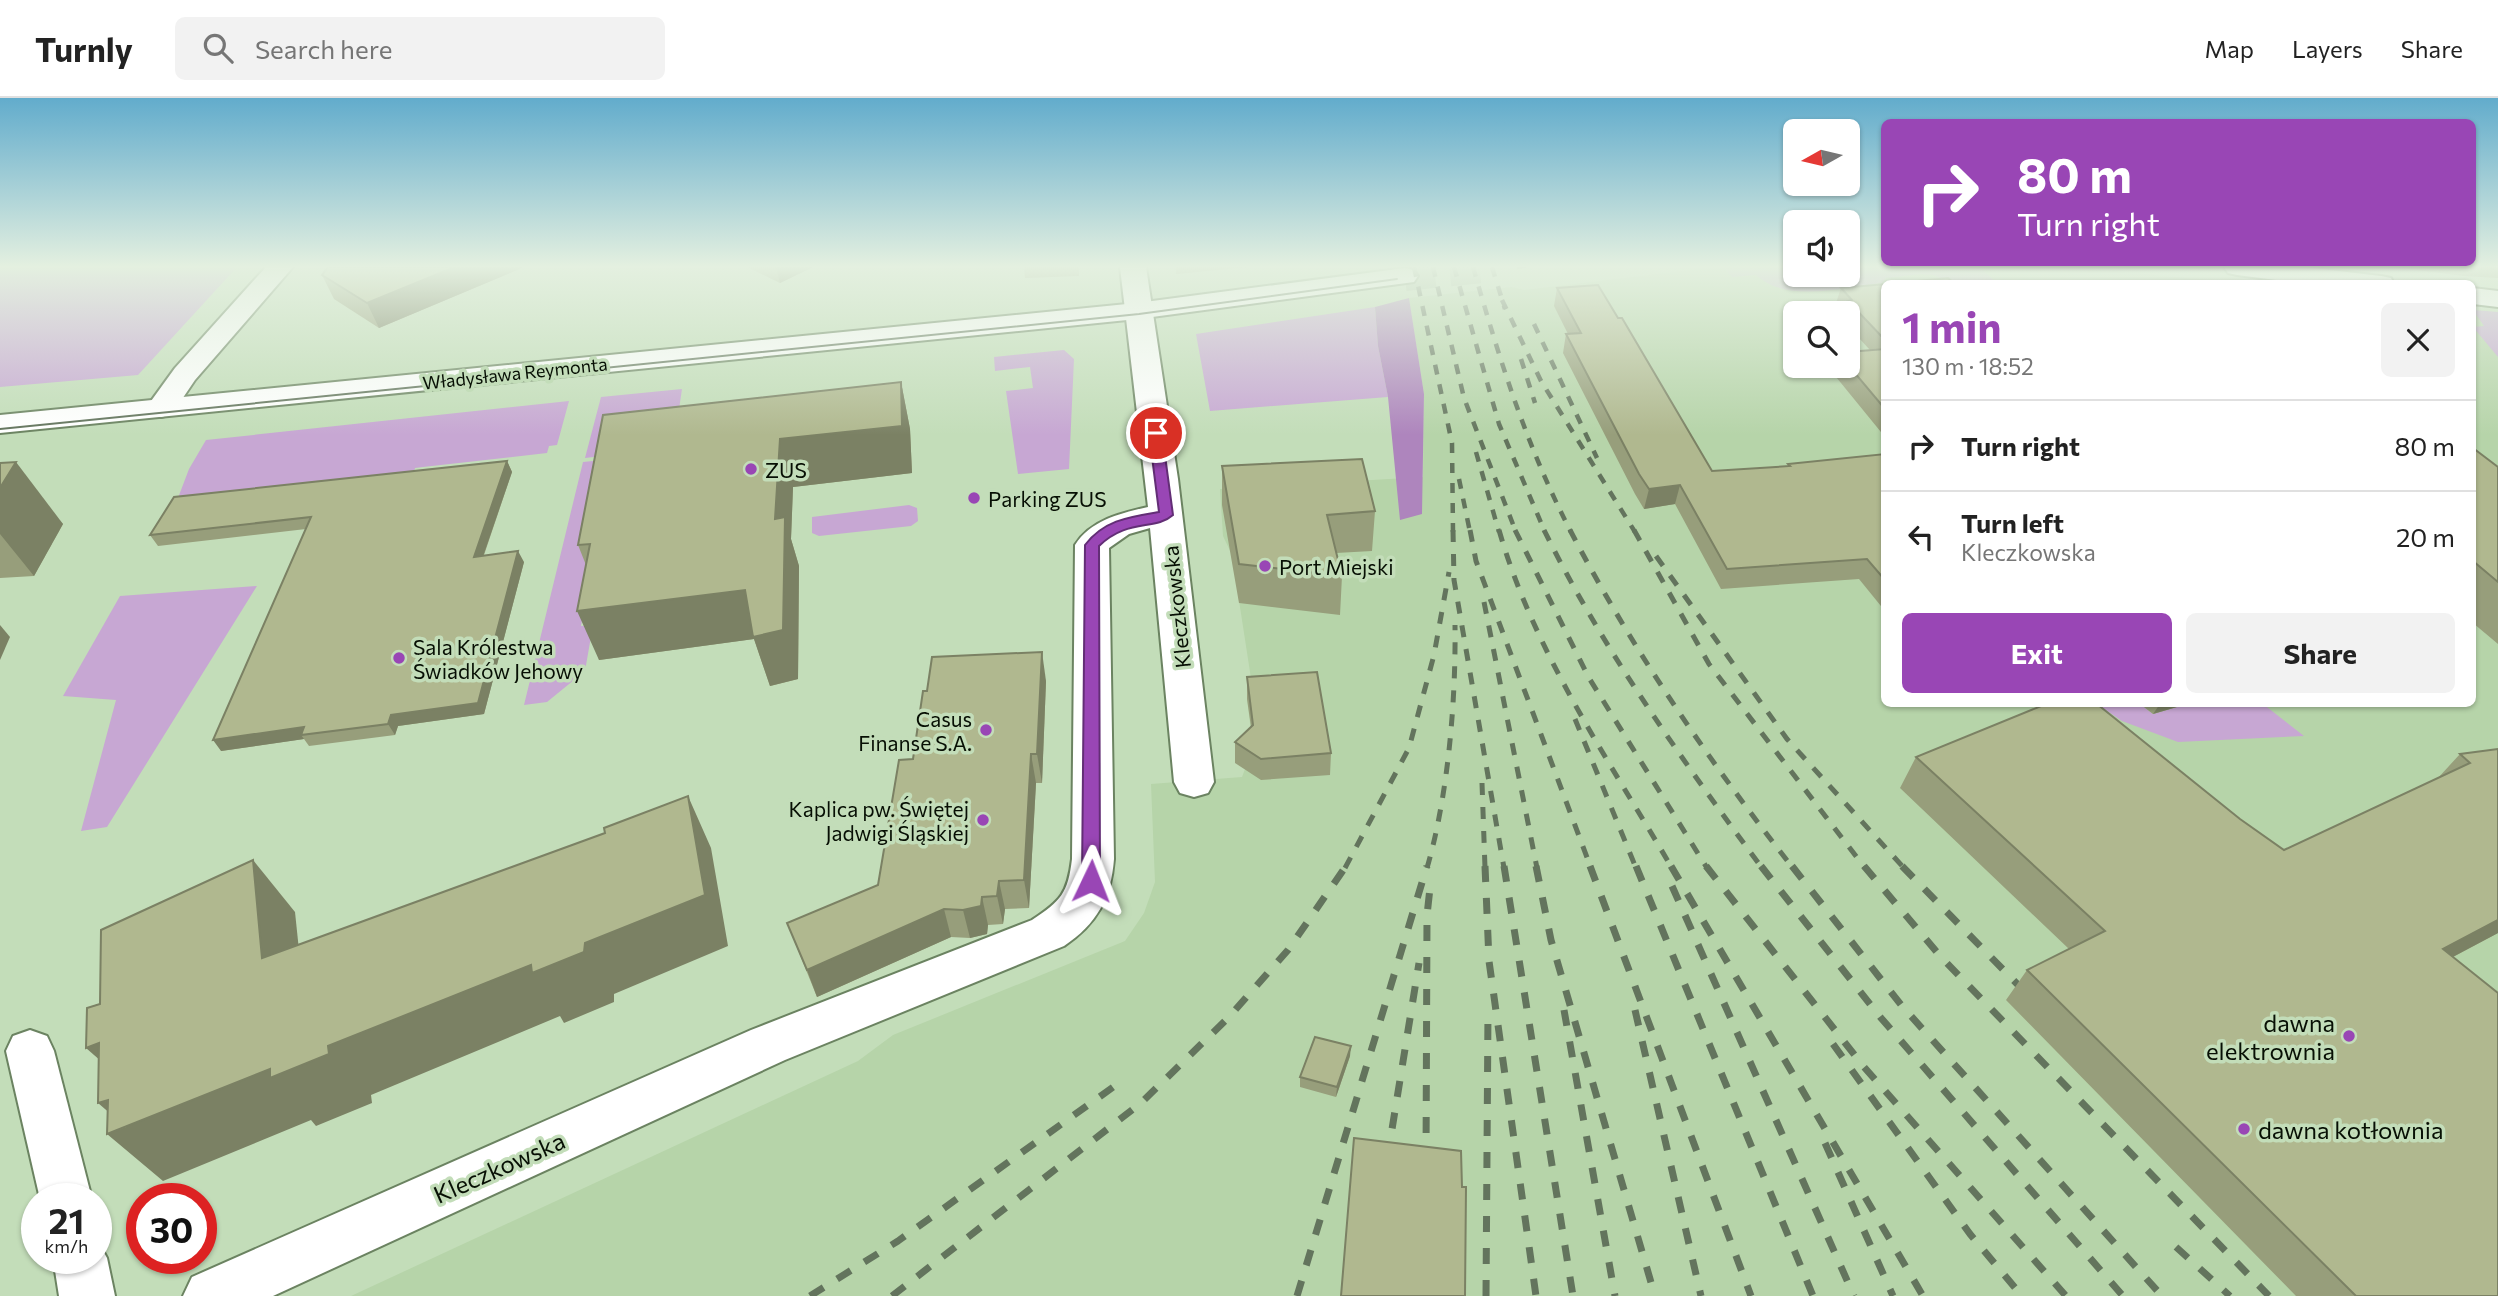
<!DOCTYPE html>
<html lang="en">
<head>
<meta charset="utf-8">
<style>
  :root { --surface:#fff; --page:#f2f2f2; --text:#222; --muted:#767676; --line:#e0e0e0; --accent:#9946b5 }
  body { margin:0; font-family:Commissioner,sans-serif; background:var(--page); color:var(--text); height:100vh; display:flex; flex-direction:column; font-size:26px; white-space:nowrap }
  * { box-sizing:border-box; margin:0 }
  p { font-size:23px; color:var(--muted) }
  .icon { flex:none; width:38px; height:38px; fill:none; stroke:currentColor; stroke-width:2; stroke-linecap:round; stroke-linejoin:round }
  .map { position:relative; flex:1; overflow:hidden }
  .details { position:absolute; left:1881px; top:182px; width:595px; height:427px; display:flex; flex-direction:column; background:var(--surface); border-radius:10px; box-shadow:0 2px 5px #0004 }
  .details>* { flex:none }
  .guide { position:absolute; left:1881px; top:21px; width:595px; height:147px; border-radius:10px; box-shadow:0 2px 5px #0004; background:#9946b5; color:#fff; overflow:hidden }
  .needle { width:46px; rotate:262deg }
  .fabs { position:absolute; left:1783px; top:21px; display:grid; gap:14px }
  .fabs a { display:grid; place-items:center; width:77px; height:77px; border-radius:10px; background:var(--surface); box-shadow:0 2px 5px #0004; font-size:35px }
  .speed { position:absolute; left:21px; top:1085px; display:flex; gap:14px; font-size:35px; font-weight:700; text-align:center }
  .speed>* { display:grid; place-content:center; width:91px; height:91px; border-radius:50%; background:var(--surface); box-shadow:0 2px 5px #0004; line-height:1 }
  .speed small { font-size:18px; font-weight:400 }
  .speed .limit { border:10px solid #d22; background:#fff; color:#111 }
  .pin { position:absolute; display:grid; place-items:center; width:60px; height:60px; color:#fff; margin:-30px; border:4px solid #fff; border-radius:50%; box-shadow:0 2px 7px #0007 }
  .me { position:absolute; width:77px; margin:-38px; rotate:2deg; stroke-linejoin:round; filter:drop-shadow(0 0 5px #0008) }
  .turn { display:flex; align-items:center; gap:24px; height:147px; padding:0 21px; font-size:32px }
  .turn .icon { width:91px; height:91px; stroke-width:2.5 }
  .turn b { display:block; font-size:49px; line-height:60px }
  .round { display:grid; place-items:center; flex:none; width:74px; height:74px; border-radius:10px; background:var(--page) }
  .overview { display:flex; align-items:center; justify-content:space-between; height:119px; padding:0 21px }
  h1 { font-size:42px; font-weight:700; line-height:52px; color:var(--accent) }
  .primary-button { display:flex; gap:14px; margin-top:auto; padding:14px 21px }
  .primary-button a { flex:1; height:80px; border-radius:10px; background:var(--accent); color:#fff; font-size:28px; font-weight:700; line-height:80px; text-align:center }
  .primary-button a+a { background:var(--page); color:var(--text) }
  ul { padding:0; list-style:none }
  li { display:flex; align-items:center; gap:21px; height:91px; padding:0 21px; border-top:2px solid var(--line) }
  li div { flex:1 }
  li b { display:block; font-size:26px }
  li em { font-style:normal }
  header { display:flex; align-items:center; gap:42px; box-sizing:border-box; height:98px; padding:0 35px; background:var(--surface); border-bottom:2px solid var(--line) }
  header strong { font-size:33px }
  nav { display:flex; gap:38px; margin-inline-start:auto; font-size:24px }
  .search { width:490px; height:63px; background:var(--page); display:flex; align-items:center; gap:18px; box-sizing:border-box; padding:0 24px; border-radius:10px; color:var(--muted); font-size:26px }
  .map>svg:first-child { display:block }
  .built { fill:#b6d4a9; fill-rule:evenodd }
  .green { fill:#c7a7d3 }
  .forest { fill:#ae85bd }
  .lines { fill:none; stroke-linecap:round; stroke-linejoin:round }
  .secondary-tunnel { stroke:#a7be9e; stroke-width:30; stroke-dasharray:30 15; stroke-linecap:butt }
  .street-casing { stroke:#6b8361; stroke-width:4 }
  .secondary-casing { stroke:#6b8361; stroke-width:4 }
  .street { fill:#fff; fill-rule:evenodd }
  .secondary { fill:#fff; fill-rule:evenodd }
  .tram { stroke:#63745d; stroke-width:2 }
  .rail-far2 { stroke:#63745d; stroke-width:4.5; stroke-dasharray:10 10; stroke-linecap:butt }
  .rail-far1 { stroke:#63745d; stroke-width:5; stroke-dasharray:12 12; stroke-linecap:butt }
  .rail { stroke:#63745d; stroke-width:7; stroke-dasharray:16 16; stroke-linecap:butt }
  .wall { fill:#979e7b }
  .shaded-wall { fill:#7b8164 }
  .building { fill:#b0b88f; stroke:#7b8164; stroke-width:2 }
  .route { fill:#9946b5; stroke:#632e76; stroke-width:2 }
  .poi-dot { fill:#9946b5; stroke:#c3ddb9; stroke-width:2.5 }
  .labels { text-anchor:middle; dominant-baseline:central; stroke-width:7; stroke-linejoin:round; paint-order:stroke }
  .far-street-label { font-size:18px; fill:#070f04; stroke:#c3ddb9 }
  .poi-label { font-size:21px; fill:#070f04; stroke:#c3ddb9; text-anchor:start }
  .street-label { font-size:21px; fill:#070f04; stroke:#c3ddb9 }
  .near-poi-label { font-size:24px; fill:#070f04; stroke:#c3ddb9; text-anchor:end }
  .near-street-label { font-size:24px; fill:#070f04; stroke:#c3ddb9 }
</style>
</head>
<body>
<header>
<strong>Turnly</strong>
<div class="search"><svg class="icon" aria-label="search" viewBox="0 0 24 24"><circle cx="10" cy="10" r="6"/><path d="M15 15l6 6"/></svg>Search here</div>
<nav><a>Map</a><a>Layers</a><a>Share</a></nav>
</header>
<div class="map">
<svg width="2498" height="1198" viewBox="0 0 2498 1198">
  <rect width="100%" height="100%" fill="#c3ddb9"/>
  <!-- built -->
  <path class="built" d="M1716,169H1795L1796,177H1848V169H2067L2242,185L1885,186V606H2473V212L2498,215V1198H351L858,963L893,937L1125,843L1144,815L1155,784L1151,686L1242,679L1253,650L1247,601L1254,600L1232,457L1223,438L1220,391L1423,379L1424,296L1409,200L1512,189L1524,192ZM1796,215H1848V268H1796Z"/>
  <!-- green -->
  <g class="green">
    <path d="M0,169H237L138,277L0,289Z"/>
    <path d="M1724,169H1795L1796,177H1848V169H1979L1997,185H1951L1934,177L1921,176L1886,180L1882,185C1842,189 1788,206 1756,177L1732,179Z"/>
    <path d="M1375,209L1378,248L1388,299L1210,313L1196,236Z"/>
    <path d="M2473,212L2498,214V259L2473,229L2484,228Z"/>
    <path d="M1064,252L1074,261L1069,371L1018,376L1006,293L1033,290L1030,269L995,273L994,259Z"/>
    <path d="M682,291L675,338L669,350L585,360L601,299Z"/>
    <path d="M569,303L557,347L549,348L547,355L423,369L415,370L414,374L178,400L189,371L206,342Z"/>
    <path d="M613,361L581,528L593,527L585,573L547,604L524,607L583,364Z"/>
    <path d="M909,407L917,410L918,423L911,428L819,438L812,435V419Z"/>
    <path d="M257,488L107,729L81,733L116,602L63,598L120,498Z"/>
    <path d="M2097,606H2140L2153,616L2187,606H2263L2304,638L2178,644L2122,623Z"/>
  </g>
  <!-- forest -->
  <path class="forest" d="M1409,200L1424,296L1422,416L1400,422L1388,299L1378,248L1375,209Z"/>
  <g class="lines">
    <!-- secondary-tunnel -->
    <path class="secondary-tunnel" d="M1405,178L1493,169"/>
    <!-- street casing -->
    <g class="street-casing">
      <g id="street">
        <path d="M266,169H293L195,282L172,316L161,319L150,316L146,310L175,270Z"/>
        <path d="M1120,169H1146L1178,381L1214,684L1208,695L1194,699L1180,695L1174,684L1150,430L1129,436L1109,450L1114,761C1111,800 1097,826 1064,848L785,962L273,1198H183L192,1179L751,932L1032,822C1061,803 1068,795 1072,761L1075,447C1091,422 1121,415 1148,409Z"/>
        <path d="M30,932L47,938L54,953L92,1101H40L6,953L13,938Z"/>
        <path d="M96,1140L107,1160L115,1198H59L53,1160H96Z"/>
      </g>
    </g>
    <!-- secondary casing -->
    <g class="secondary-casing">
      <g id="secondary">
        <path d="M2224,169H2304L2381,178L2391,180L2394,186H2309L2237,177L2228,175Z"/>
        <path d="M1405,170L1414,172L1418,178L1414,184L1137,221L0,335V317L1137,205Z"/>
        <path d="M2473,190L2498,193V209L2473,206Z"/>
      </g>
    </g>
    <!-- street -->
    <use href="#street" class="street"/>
    <!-- secondary -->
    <use href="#secondary" class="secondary"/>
    <!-- tram -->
    <g class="tram">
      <path d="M1518,170L1526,169"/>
      <path d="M0,331L1139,216L1397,181"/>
    </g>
    <!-- rail-far2 -->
    <g class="rail-far2">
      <path d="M1414,169L1452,345L1453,434"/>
      <path d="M1433,169L1464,300L1516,434"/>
      <path d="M1454,169L1499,326L1545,434"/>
      <path d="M1473,169C1500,263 1526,347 1571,434"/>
      <path d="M1492,169L1505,211"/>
      <path d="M1502,202L1541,283L1635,434"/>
      <path d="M1534,226L1597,360"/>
      <path d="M1521,261L1535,305"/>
      <path d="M1476,354L1499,434"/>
      <path d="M1459,381L1470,434"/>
    </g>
    <!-- rail-far1 -->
    <g class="rail-far1">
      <path d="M1453,432L1454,482L1504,770"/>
      <path d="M1470,432L1476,463L1591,770"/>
      <path d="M1499,432C1534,554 1608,661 1672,770"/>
      <path d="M1515,432L1589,580L1707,770"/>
      <path d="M1544,432C1603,552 1683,663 1762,770"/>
      <path d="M1570,432C1633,553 1709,663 1793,770"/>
      <path d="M1634,432L1709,566L1865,770"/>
      <path d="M1656,458L1787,641L1904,770"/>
      <path d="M1484,504L1537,770"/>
      <path d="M1575,621L1636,770"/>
      <path d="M1482,685L1485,770"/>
      <path d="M1345,770L1409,650L1434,557L1449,474"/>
      <path d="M1427,770C1448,698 1456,603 1455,527"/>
    </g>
    <!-- rail -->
    <g class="rail">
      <path d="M1485,768L1489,863L1536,1198"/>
      <path d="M1504,768L1573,1198"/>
      <path d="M1536,768L1551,842L1655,1198"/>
      <path d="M1590,768L1751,1198"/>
      <path d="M1636,768L1813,1198"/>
      <path d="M1671,768L1923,1198"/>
      <path d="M1706,768L1864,969L2066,1198"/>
      <path d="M1761,768L1881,920L2123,1198"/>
      <path d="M1792,768L1902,908L2162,1198"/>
      <path d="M1864,768L1941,859L2269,1198"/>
      <path d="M1902,768L2024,893"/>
      <path d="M1672,788L1854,1198"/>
      <path d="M1564,912L1615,1198"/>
      <path d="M1635,912L1701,1198"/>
      <path d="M1833,946L1970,1136L2022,1198"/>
      <path d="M1825,1045L1893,1198"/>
      <path d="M1387,1062L1419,865"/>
      <path d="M1426,1067L1427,817L1431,781"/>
      <path d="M2176,1149L2230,1198"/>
      <path d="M810,1198L898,1143L1116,987"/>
      <path d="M892,1198L1141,1005L1229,919L1288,852L1346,768"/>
      <path d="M1297,1198L1427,768"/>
      <path d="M1486,1198L1488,912"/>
    </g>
  </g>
  <!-- wall -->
  <g class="wall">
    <path d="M524,169L379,230L334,201L322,177Z"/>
    <path d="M747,169H813L780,185Z"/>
    <path d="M1024,169H1079V178L1025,180Z"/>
    <path d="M1176,169H1250L1176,176Z"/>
    <path d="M2394,169H2498V180L2464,178Z"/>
    <path d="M1885,186V339L1832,274L1834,268H1848V254L1870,252L1848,228V215H1841L1835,208L1841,190Z"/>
    <path d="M1557,190L1618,220L1712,373L1788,368V366L1885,356V513L1859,481L1721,491L1675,406L1644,411L1635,396L1563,255L1566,236H1568L1554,208Z"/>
    <path d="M901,284L910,331L912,375L793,389L791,441L799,468L798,581L770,588L754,541L599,562L586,467L578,447Z"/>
    <path d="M2473,350L2498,369V546L2473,525Z"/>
    <path d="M507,363L512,374L484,457L524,464L484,616L398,628L395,637L309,648L304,641L221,653L306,431L158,448L150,437Z"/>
    <path d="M0,365L63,426L34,478L0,480Z"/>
    <path d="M1222,368L1375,413L1372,453L1336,455L1342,478L1340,517L1239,505L1222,407Z"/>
    <path d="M1247,579L1331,655L1330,677L1261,682L1235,665V644L1251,629L1247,601Z"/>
    <path d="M1046,583L1042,685H1036L1029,810L1005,811L1003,826L988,827L987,836L970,840L951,839L817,899L787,825L878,787Z"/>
    <path d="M2140,606H2187L2153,616Z"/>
    <path d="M2498,651V835L2453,859L2498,1198H2296L2006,902L2027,872L2069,851L1900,690L1916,659L2240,721L2284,752L2438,680L2460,656Z"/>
    <path d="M1350,958L1336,999L1300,989V979Z"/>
  </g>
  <!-- shaded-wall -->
  <g class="shaded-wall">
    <path d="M455,169H524L379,230L367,205Z"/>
    <path d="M776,169H813L780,185Z"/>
    <path d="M901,284L910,331L912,375L793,389L791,441L799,468L798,581L770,588L754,541L599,562L577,513L775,421L780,341Z"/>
    <path d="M507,363L512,374L479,470L474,459Z"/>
    <path d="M16,364L63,426L34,478L0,436V390Z"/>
    <path d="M1680,387L1675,406L1644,411L1649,391Z"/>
    <path d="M518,453L524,464L484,616L398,628L395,637L388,626L391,617Z"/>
    <path d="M0,527L10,539L0,562Z"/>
    <path d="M1042,554L1046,583L1042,685L1037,656Z"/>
    <path d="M2160,606H2187L2153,616Z"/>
    <path d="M304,629L301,637L304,641L221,653L213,642Z"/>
    <path d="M1031,656L1036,685L1029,810L1024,782Z"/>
    <path d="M688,698L711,750L728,848L614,896V904L564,925L560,918L371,997L372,1005L316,1028L311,1022L163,1083L107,1036L126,1029L98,1005L328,948L585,845Z"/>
    <path d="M253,762L295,814L305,910L262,860Z"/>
    <path d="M999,783L1005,811L1003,826L997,798Z"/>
    <path d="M982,799L988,827L987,836L970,840L963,812Z"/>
    <path d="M944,811L951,839L817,899L807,872Z"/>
    <path d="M2498,822V835L2411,881L2443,851Z"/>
    <path d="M99,945L141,998L86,950Z"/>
    <path d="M1351,948L1350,958L1336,999L1337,989Z"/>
  </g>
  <!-- building -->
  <g class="building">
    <path d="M328,169H455L367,205L322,177Z"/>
    <path d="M1948,180L1955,186H1886Z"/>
    <path d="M1885,186V242L1848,203L1852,202L1841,190Z"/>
    <path d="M1598,187L1618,220H1622L1712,373L1790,368L1788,366L1885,356V482L1867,461L1727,471L1680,387L1649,391L1639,376L1566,236L1581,235L1557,190Z"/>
    <path d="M1885,251V311L1848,267V254Z"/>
    <path d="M901,284L902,328L780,341L775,421L785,419L783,532L753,539L745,492L577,513L590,446L578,447L603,317Z"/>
    <path d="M2473,350L2498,369V484L2473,463Z"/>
    <path d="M1362,361L1375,413L1327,417L1342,478L1239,466L1222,368Z"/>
    <path d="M507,363L474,459L518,453L478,605L391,617L388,626L301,637L304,629L213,642L311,419L150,437L174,399Z"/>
    <path d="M16,364L0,390V365Z"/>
    <path d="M1042,554L1037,656H1031L1024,782L999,783L997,798L982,799L981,808L963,812L944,811L807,872L787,825L878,787L899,662L913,661L923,593H927L932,559Z"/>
    <path d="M1317,574L1331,655L1261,661L1235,644L1253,627L1247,579Z"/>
    <path d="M2046,606H2097L2240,721L2284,752L2470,665L2460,656L2498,651V822L2443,851L2498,895V1198H2356L2027,872L2105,833L1916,659Z"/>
    <path d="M688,698L705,797L585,845L584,854L532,875L531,867L328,948L329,956L270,980V971L107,1036L108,1002L98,1005L99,945L86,950L87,910L100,906L101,832L253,762L262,860L605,735L604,730Z"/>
    <path d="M1315,939L1351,948L1337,989L1300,979Z"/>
    <path d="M1354,1040L1461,1053L1462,1089H1466L1465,1198H1341Z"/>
  </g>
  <!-- sky -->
  <linearGradient id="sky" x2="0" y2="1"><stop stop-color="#62accc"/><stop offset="0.5" stop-color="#e4f0e0"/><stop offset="1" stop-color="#e4f0e0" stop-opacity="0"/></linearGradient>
  <rect width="2498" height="337" fill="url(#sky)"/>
  <!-- route -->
  <path class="route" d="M1156,331L1162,335L1173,417C1155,433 1128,420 1099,448L1100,783L1091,790L1082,783L1085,447C1104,422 1129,419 1159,414L1149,335Z"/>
  <!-- markers -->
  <g class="poi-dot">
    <circle cx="751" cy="371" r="7"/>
    <circle cx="974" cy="400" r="7"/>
    <circle cx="1265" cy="468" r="7"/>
    <circle cx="399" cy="560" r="7"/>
    <circle cx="986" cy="632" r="7"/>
    <circle cx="983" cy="722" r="7"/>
    <circle cx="2349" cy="938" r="7"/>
    <circle cx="2244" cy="1031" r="7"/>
  </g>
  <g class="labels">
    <!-- far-street labels -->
    <g class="far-street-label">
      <text transform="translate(515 275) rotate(-6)">Władysława Reymonta</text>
    </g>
    <!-- poi labels -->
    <g class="poi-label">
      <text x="765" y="371">ZUS</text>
      <text x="988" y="400">Parking ZUS</text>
      <text x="1279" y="468">Port Miejski</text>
      <text x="413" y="548">Sala Królestwa<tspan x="413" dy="24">Świadków Jehowy</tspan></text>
      <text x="972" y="620" text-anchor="end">Casus<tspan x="972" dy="24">Finanse S.A.</tspan></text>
      <text x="969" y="710" text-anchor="end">Kaplica pw. Świętej<tspan x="969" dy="24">Jadwigi Śląskiej</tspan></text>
    </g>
    <!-- street labels -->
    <g class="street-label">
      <text transform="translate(1176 509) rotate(-96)">Kleczkowska</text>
    </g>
    <!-- near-poi labels -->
    <g class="near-poi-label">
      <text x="2335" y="924">dawna<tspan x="2335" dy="28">elektrownia</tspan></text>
      <text x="2258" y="1031" text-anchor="start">dawna kotłownia</text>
    </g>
    <!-- near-street labels -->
    <g class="near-street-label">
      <text transform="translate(499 1069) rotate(-24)">Kleczkowska</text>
    </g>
  </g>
</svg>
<div class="fabs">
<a><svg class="needle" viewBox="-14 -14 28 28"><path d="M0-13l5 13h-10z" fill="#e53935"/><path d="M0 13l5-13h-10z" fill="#767676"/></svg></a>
<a><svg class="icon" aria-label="sound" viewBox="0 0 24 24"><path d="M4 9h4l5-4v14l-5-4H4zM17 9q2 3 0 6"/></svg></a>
<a><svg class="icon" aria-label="search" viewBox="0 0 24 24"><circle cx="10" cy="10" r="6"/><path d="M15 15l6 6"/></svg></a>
</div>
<div class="speed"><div>21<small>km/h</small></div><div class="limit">30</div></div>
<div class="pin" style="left:1156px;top:335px;background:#d93025"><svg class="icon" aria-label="arrive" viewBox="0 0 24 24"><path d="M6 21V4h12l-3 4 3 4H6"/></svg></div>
<svg class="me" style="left:1091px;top:783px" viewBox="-20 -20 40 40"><path d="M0-17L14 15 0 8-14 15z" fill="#9946b5" stroke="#fff" stroke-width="4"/></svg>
<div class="guide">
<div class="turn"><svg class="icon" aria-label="right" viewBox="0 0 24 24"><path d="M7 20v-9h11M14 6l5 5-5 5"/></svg><div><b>80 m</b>Turn right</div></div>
</div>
<section class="details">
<div class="overview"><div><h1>1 min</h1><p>130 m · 18:52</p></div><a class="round"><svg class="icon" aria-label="close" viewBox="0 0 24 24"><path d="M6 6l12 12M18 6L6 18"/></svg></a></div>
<ul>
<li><svg class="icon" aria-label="right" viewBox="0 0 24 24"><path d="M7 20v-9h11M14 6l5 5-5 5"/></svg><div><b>Turn right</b></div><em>80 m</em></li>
<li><svg class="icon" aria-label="left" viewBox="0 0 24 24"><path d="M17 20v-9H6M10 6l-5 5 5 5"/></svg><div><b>Turn left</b><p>Kleczkowska</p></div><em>20 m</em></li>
</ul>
<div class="primary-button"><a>Exit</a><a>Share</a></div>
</section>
</div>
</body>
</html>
